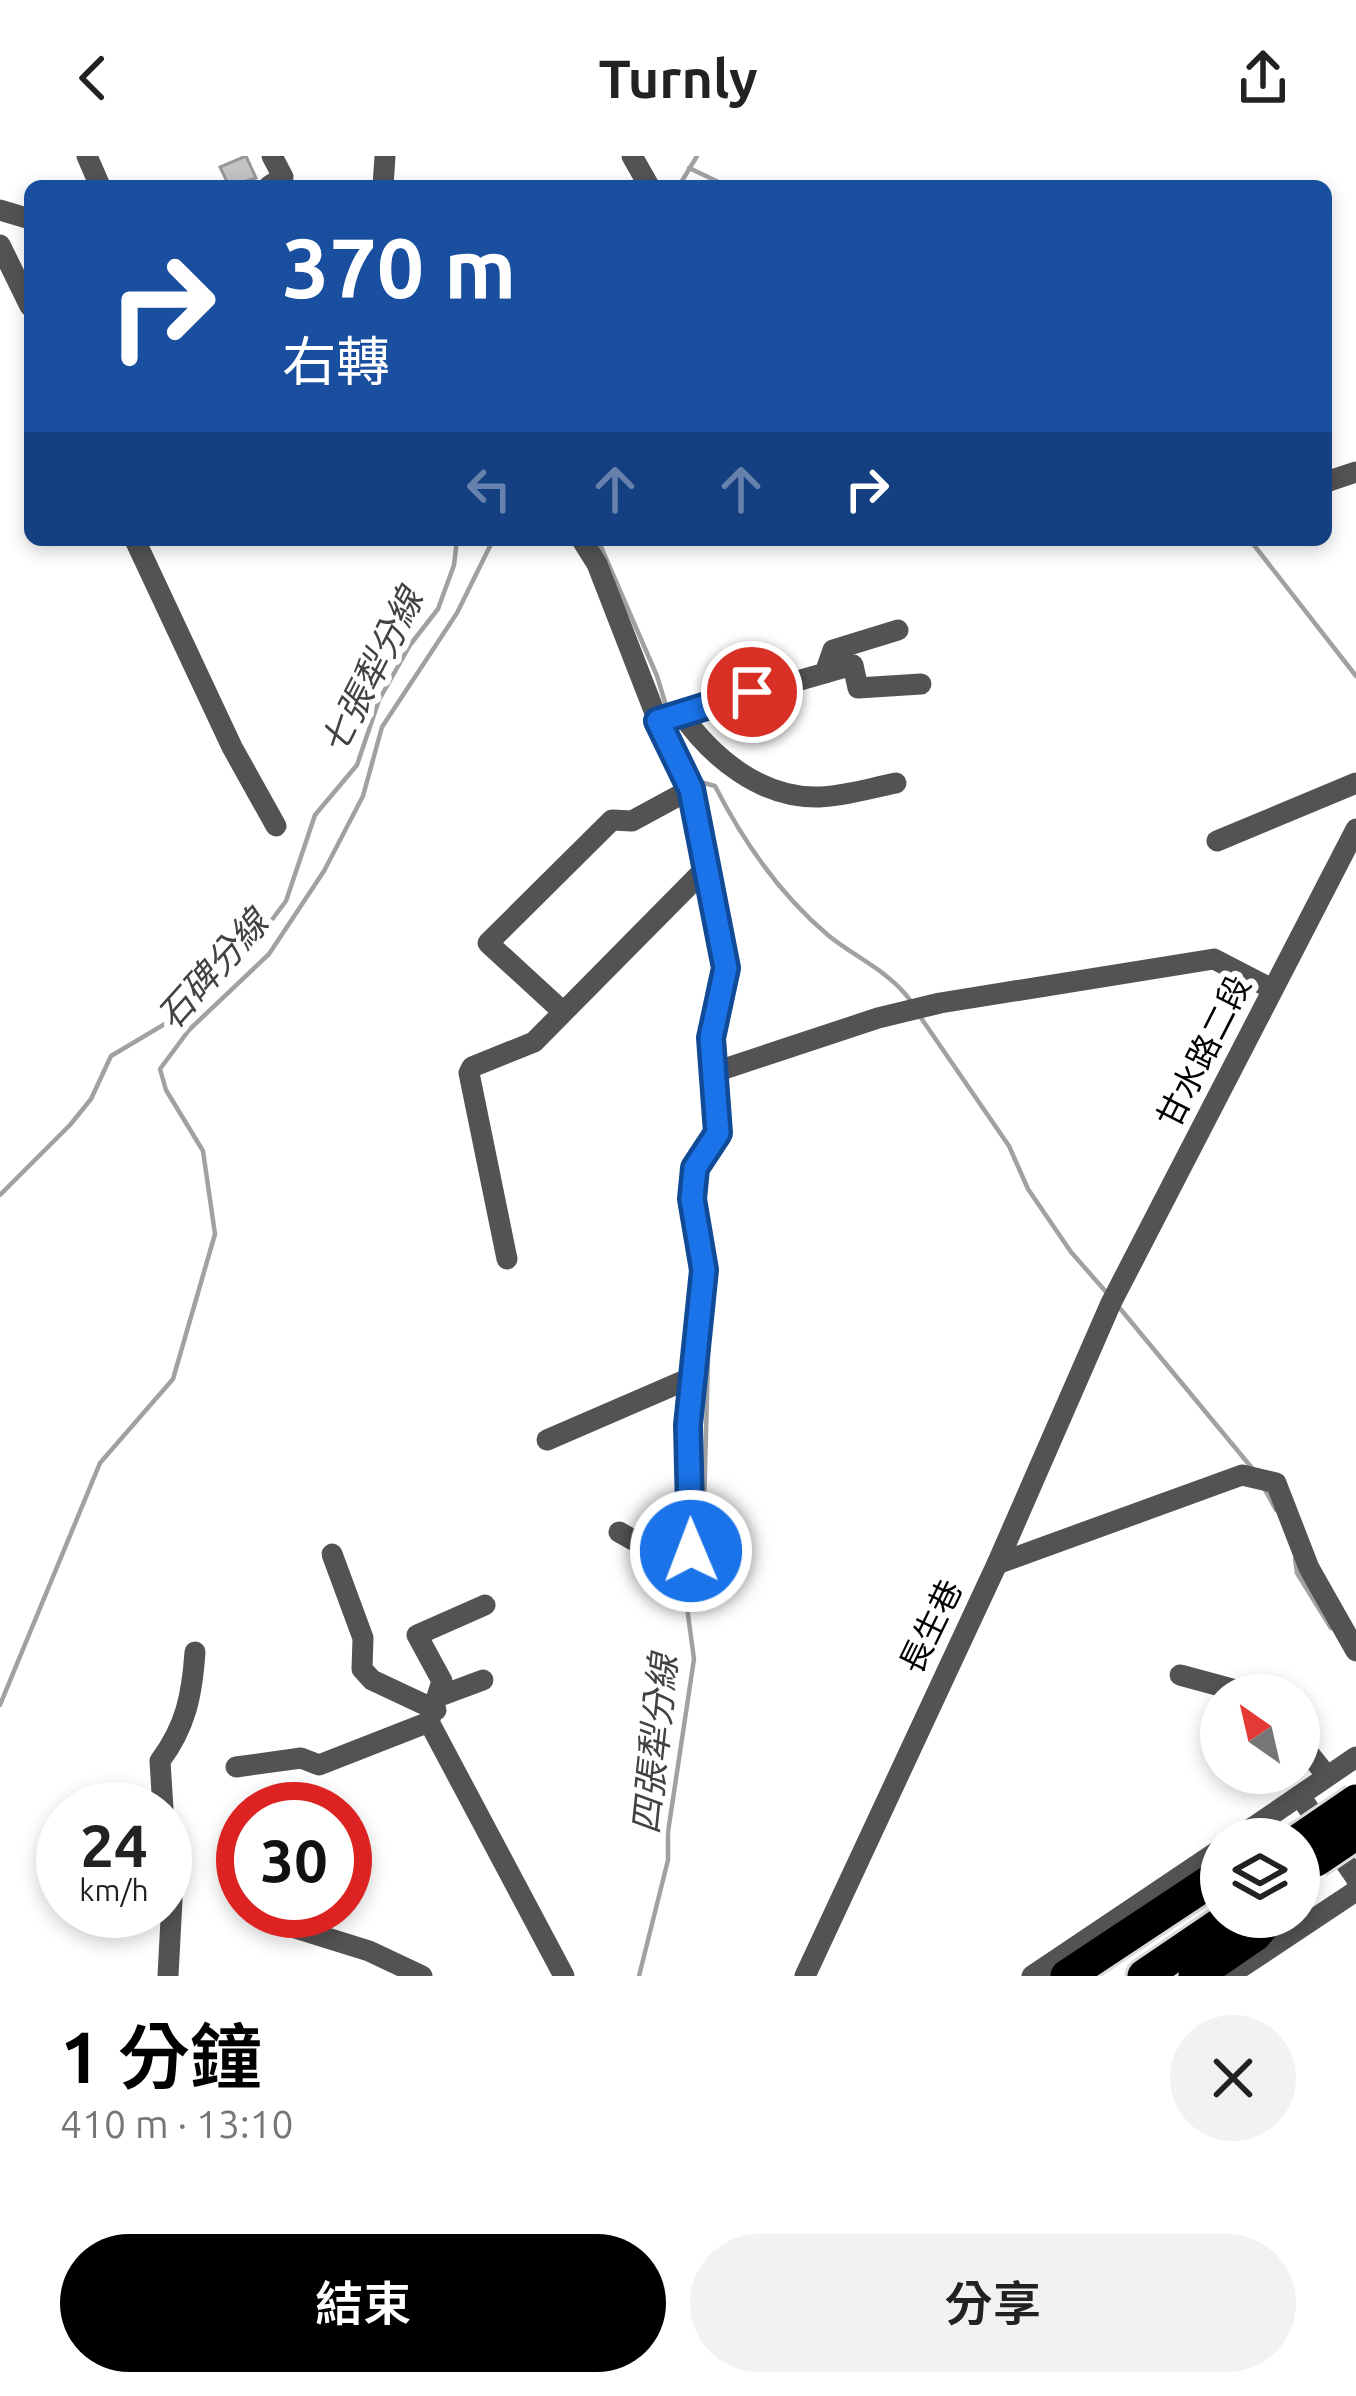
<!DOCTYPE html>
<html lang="zh-TW">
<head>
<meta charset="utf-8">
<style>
  :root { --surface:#fff; --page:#f2f2f2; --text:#222; --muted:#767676; --accent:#000 }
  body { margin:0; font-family:Ubuntu,"Noto Sans TC",sans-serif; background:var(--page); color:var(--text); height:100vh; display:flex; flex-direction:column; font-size:45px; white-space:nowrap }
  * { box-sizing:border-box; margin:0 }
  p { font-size:39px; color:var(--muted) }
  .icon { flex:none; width:66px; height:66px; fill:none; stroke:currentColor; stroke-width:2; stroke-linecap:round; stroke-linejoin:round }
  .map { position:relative; height:1820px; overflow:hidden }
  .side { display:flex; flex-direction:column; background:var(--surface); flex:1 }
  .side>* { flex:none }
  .hud { position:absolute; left:24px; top:24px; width:1308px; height:366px; border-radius:18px; box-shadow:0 6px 18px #0003; background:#1a4fa0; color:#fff; overflow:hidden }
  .needle { width:78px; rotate:326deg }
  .fabs { position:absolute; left:1200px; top:1518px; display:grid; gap:24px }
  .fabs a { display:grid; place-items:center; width:120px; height:120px; border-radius:50%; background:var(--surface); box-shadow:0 6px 18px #0003; font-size:60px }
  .speed { position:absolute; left:36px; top:1626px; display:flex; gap:24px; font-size:60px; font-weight:700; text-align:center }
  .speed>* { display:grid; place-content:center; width:156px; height:156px; border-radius:50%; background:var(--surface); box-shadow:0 6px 18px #0003; line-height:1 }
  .speed small { font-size:30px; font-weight:400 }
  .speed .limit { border:18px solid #d22; background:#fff; color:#111 }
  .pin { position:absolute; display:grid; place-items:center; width:102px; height:102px; color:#fff; margin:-51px; border:6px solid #fff; border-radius:50%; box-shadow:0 3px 12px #0007 }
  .me { position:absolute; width:132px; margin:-66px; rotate:359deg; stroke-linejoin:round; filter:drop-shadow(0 0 9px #0008) }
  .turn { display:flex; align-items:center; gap:42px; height:252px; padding:0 60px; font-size:54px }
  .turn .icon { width:156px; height:156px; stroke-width:2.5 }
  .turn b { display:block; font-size:84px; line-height:102px }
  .lanes { display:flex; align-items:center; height:114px; padding:0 60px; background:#0003; justify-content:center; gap:60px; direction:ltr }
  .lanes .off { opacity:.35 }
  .round { display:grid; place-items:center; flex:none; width:126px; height:126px; border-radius:63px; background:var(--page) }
  .head { display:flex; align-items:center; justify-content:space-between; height:204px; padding:0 60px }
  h1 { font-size:72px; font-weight:600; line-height:90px; color:var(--accent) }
  .primary-button { display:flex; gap:24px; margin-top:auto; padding:24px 60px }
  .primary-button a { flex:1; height:138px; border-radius:72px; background:var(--accent); color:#fff; font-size:48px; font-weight:600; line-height:138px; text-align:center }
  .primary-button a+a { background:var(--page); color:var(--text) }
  header { display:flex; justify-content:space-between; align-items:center; height:156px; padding:0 60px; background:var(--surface); font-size:54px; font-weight:600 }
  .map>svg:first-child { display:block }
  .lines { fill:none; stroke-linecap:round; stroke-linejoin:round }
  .stream { stroke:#a1a1a1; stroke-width:4.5 }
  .building { fill:#c3c3c3; stroke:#979797; stroke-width:3 }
  .highway-casing { stroke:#dbdbdb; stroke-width:39 }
  .minor { stroke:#535353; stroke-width:21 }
  .highway { stroke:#000; stroke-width:33 }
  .highway-bridge-casing { stroke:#dbdbdb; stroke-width:39; stroke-linecap:butt }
  .highway-bridge { stroke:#000; stroke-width:33 }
  .route-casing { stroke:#114b97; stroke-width:30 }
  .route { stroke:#1a73e8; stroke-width:21 }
  .labels { text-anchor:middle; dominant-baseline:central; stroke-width:12; stroke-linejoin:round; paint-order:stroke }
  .street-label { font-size:33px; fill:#000; stroke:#fff }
  .water-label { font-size:36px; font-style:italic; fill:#424242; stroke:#fff }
</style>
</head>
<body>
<header><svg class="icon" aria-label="back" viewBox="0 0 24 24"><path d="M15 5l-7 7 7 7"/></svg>Turnly<svg class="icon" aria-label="share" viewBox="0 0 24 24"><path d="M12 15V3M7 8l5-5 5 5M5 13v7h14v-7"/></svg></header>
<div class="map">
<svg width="1356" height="1820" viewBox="0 0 1356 1820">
  <rect width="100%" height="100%" fill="#fff"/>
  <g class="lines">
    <!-- stream -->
    <g class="stream">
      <path d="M689,12L727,30"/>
      <path d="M679,30L697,0"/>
      <path d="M598,384L657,520L668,556"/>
      <path d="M1250,384L1356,520"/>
      <path d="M672,567L684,595"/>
      <path d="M697,625L715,630C744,687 779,738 829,780C855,801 890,816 910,844"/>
      <path d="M708,668L731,781"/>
      <path d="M919,859L1009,990L1028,1033L1071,1096L1107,1137"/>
      <path d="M722,893L729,845"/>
      <path d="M703,1031L706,1068"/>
      <path d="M0,1039L70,969L91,943L111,900L190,853L250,793L286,745L315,659L357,609L379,544L410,489L438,453L454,409L457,384"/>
      <path d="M1118,1150L1252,1312"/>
      <path d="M1264,1332L1276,1354"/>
      <path d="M1295,1403L1297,1417L1331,1472"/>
      <path d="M0,1549L100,1307L173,1223L215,1078L203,995L166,934L160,913L189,874L269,798L324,715L363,640L382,571L457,457L493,384"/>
      <path d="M639,1820L668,1704V1676L694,1503L686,1444L703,1391L709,1163"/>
    </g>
  </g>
  <!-- building -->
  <path class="building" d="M246,0L256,22L229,30L220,11Z"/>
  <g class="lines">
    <!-- highway casing -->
    <g class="highway-casing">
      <g id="highway">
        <path d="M1067,1820L1221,1718"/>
        <path d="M1144,1820L1231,1761"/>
        <path d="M1195,1820L1255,1779L1270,1761"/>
      </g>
    </g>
    <!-- minor -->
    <g class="minor">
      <path d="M87,0L100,30"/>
      <path d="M632,0L649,30"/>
      <path d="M269,30L283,21L272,0"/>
      <path d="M383,30L385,0"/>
      <path d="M0,54L30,63"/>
      <path d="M0,89L30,150"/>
      <path d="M1326,326L1356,316"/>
      <path d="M135,384L232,591L276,670"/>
      <path d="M582,384L597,408L658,565L691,633L726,811L711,882L718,977L695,1012L692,1043L703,1114L688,1269L691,1395L664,1401L619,1376"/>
      <path d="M825,517L853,509L858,532L921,528"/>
      <path d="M680,556C711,601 761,643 820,641C845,640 871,632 896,627"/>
      <path d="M658,565L825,517L833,494L898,474"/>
      <path d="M1217,685L1356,627"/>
      <path d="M561,854L488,787L612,664L632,665L691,633"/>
      <path d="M712,917L878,862L940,847L1214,803L1272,833"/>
      <path d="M507,1103L469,917L472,911L534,886L709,709"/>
      <path d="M547,1284L695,1220"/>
      <path d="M332,1398L363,1482L362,1513L372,1524L436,1554"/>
      <path d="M997,1408L1242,1319L1276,1327L1309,1412L1356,1495"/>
      <path d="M485,1449L417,1479L442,1525L429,1566L564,1820"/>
      <path d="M1180,1519L1254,1539"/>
      <path d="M440,1540L483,1524"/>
      <path d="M1299,1585L1327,1620"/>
      <path d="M236,1611L301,1602L319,1609L429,1566"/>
      <path d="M1300,1640L1356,1722"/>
      <path d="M163,1653L160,1605C186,1570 192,1539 195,1496"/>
      <path d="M165,1672L172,1744L168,1820"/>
      <path d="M1236,1683L1356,1601"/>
      <path d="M292,1771L369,1795L422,1820"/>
      <path d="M805,1820L997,1408L1111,1147L1356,673"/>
      <path d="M1032,1820L1221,1693"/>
      <path d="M1228,1820L1356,1735"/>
    </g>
    <!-- highway -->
    <use href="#highway" class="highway"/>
    <!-- highway-bridge casing -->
    <g class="highway-bridge-casing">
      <g id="highway-bridge">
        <path d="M1299,1684L1356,1645"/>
        <path d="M1316,1704L1356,1677"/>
      </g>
    </g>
    <!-- highway-bridge -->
    <use href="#highway-bridge" class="highway-bridge"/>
  </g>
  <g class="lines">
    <!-- route casing -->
    <g class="route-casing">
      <path id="route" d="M691,1395L688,1269L704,1114L692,1043L695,1012L718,977L711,882L726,812L691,633L658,565L752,536"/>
    </g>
    <!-- route -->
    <use href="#route" class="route"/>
  </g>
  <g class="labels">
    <!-- street labels -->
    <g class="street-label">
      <text transform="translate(1203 895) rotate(-63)">甘水路二段</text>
      <text transform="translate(930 1470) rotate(-64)">長生巷</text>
    </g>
    <!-- water labels -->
    <g class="water-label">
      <text transform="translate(371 515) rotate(-63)">七張犁分線</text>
      <text transform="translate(212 813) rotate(-48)">石碑分線</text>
      <text transform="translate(654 1588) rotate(-84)">四張犁分線</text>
    </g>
  </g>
</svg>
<div class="fabs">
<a><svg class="needle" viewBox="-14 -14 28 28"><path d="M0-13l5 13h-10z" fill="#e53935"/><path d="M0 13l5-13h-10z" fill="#767676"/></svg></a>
<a><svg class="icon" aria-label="layers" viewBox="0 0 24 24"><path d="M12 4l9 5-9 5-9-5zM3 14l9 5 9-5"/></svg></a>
</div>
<div class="speed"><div>24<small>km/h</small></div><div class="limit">30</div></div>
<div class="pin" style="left:752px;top:536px;background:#d93025"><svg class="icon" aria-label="arrive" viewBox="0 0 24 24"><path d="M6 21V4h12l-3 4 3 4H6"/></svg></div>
<svg class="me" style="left:691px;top:1395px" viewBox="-20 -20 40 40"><circle r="17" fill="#1a73e8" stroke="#fff" stroke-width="3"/><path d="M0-11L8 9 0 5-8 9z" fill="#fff"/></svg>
<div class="hud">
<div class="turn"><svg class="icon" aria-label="right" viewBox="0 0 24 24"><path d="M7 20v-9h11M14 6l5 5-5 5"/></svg><div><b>370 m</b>右轉</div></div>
<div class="lanes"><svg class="icon off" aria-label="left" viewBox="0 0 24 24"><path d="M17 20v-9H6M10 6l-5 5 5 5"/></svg><svg class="icon off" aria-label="ahead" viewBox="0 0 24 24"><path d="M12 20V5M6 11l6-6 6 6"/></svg><svg class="icon off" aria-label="ahead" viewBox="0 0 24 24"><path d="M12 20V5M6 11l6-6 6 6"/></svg><svg class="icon" aria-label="right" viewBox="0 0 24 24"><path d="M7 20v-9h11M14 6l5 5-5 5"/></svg></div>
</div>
</div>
<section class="side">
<div class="head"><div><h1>1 分鐘</h1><p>410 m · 13:10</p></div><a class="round"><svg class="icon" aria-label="close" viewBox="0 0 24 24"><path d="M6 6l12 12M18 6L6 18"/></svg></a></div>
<div class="primary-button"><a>結束</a><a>分享</a></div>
</section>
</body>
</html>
